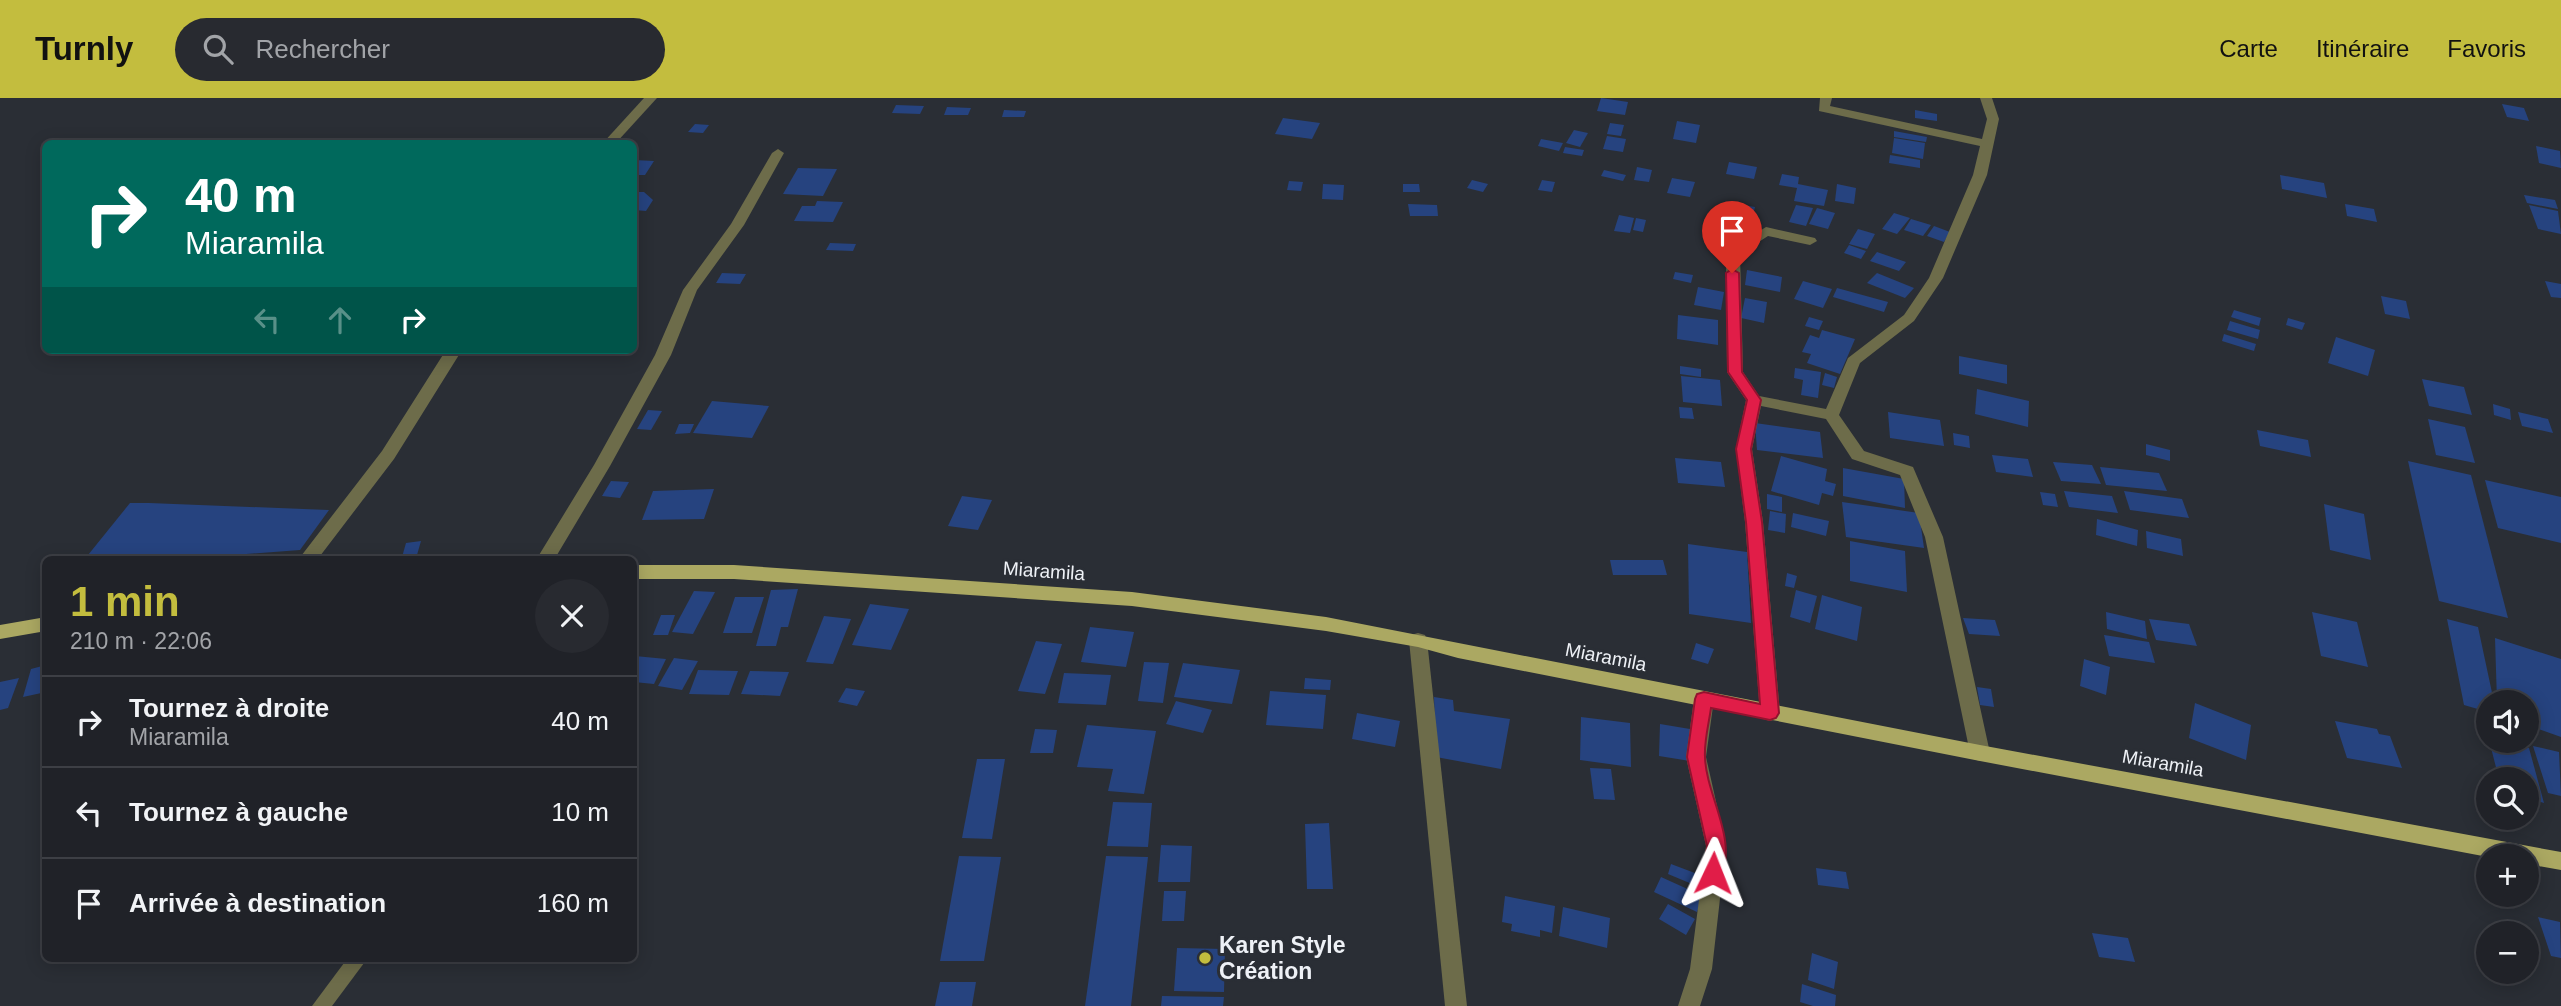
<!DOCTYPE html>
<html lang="fr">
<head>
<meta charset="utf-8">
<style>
  :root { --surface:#202228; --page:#282a30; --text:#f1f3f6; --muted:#a2a4a8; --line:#3d3f45; --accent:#c3bd3e }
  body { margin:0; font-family:Helvetica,sans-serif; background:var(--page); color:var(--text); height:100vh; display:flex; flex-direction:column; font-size:26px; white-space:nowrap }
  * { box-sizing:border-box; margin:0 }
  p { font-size:23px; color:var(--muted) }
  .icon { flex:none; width:38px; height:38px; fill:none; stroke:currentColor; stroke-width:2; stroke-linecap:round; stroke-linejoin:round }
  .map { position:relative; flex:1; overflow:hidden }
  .sheet { position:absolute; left:42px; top:458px; width:595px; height:406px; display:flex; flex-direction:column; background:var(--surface); border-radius:10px; box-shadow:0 4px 18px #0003,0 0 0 2px var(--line) }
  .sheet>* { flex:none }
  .hud { position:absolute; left:42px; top:42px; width:595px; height:214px; border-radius:10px; box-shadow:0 4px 18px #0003,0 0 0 2px var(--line); background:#00695c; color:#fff; overflow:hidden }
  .controls { position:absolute; left:2476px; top:592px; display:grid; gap:14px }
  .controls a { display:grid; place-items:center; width:63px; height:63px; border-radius:50%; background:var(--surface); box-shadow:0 4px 18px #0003,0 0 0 2px var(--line); font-size:35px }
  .pin { position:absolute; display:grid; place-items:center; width:60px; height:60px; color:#fff; margin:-72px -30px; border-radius:50% 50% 50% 0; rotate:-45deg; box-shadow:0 0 7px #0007 }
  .pin .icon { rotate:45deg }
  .me { position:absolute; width:77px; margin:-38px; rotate:2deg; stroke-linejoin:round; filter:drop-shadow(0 0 5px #0008) }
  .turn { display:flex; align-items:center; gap:24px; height:147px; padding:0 28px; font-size:32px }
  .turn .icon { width:91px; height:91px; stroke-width:2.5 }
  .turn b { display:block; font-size:49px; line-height:60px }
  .lanes { display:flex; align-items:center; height:66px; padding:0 28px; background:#0003; justify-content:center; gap:35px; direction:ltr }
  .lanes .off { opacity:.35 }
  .round { display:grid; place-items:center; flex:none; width:74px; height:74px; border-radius:37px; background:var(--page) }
  .headline { display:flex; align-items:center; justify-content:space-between; height:119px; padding:0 28px }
  h1 { font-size:42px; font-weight:800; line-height:52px; color:var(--accent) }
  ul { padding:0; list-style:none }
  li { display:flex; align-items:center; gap:21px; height:91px; padding:0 28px; border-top:2px solid var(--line) }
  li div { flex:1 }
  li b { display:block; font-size:26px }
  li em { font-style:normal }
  header { display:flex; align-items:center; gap:42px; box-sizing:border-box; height:98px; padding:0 35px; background:var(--accent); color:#111 }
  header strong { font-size:33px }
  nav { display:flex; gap:38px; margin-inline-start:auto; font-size:24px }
  .search { width:490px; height:63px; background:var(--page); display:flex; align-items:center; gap:18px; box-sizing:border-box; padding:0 24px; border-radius:38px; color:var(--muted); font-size:26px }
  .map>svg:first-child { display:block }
  .building { fill:#26437f }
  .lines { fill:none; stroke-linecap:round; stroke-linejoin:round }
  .lane { fill:#6d6c4a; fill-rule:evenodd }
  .street { fill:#6d6c4a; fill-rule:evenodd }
  .primary { fill:#aba862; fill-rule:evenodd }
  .route { fill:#e11d48; stroke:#92132f; stroke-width:2 }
  .poi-dot { fill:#c3bd3e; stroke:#2a2e35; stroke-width:2.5 }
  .labels { text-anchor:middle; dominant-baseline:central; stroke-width:6; stroke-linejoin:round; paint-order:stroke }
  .street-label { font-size:19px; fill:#eef1f6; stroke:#2a2e35 }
  .near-poi-label { font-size:23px; font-weight:bold; fill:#eef1f6; stroke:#2a2e35; text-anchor:start }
</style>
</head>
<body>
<header>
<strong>Turnly</strong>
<div class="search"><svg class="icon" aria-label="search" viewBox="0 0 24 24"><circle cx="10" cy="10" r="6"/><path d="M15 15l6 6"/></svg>Rechercher</div>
<nav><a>Carte</a><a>Itinéraire</a><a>Favoris</a></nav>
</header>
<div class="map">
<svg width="2561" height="908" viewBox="0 0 2561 908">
  <rect width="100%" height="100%" fill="#2a2e35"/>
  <!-- building -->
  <g class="building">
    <path d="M1601,0L1628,4L1625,17L1597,13Z"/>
    <path d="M2502,6L2524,10L2529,23L2507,19Z"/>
    <path d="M896,7L924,8L920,16L892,15Z"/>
    <path d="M947,9L971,10L968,17H944Z"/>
    <path d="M1004,12L1026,13L1024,19H1002Z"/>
    <path d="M1915,12L1937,16V23L1915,20Z"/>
    <path d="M1283,20L1320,25L1312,41L1275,36Z"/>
    <path d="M1677,23L1700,27L1696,45L1673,41Z"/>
    <path d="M1610,25L1624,27L1621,38L1607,36Z"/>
    <path d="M695,26L709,27L703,35L688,34Z"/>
    <path d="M1574,32L1588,35L1580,49L1566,45Z"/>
    <path d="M1894,33L1927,39L1926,44L1894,39Z"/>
    <path d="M1607,38L1626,41L1623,54L1603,51Z"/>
    <path d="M1894,40L1925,45L1923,61L1892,55Z"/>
    <path d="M1541,41L1563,45L1559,53L1538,48Z"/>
    <path d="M2536,48L2560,53L2561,70L2539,65Z"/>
    <path d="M1565,49L1584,52L1582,58L1563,55Z"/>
    <path d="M1890,57L1920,62V70L1889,65Z"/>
    <path d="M634,62L654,63L645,77H637L634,82Z"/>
    <path d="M1729,64L1757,69L1754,81L1726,76Z"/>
    <path d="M1637,69L1652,72L1649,84L1634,82Z"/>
    <path d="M798,70L837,71L823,98L783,96Z"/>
    <path d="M1604,72L1626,77L1623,83L1601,78Z"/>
    <path d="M1782,76L1799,79L1798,86L1828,92L1824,108L1794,103L1797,90L1779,87Z"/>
    <path d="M2280,77L2324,85L2327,100L2282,91Z"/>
    <path d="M1672,80L1695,84L1690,99L1667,95Z"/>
    <path d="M1472,82L1488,86L1483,94L1467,90Z"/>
    <path d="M1542,82L1555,84L1552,94L1538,92Z"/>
    <path d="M1289,83L1303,84L1301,93L1287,92Z"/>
    <path d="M1323,86L1344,87L1343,102L1322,101Z"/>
    <path d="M1403,86H1419L1420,94H1403Z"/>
    <path d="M1837,86L1856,90L1854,106L1835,103Z"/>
    <path d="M634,94H644L653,102L646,113L634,112Z"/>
    <path d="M2524,97L2555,102L2558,111L2527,105Z"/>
    <path d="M817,103L843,104L833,124L794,123L802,108H815Z"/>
    <path d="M1725,104L1755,109L1750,129L1720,123Z"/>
    <path d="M1408,106L1437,107L1438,118H1410Z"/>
    <path d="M2345,106L2374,111L2377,124L2347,118Z"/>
    <path d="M1796,107L1813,110L1806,128L1789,124Z"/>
    <path d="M2529,107L2558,113L2561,136L2538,131Z"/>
    <path d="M1817,110L1835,115L1828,131L1809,126Z"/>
    <path d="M1894,115L1910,120L1897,136L1882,131Z"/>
    <path d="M1619,117L1634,120L1630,135L1614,133Z"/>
    <path d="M1636,120L1646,122L1643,134L1633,132Z"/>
    <path d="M1911,121L1931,127L1923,138L1904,132Z"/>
    <path d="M1719,128L1734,132L1727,146L1713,143Z"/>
    <path d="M1934,128L1950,134L1944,144L1927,138Z"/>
    <path d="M1858,131L1875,136L1867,151L1849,146Z"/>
    <path d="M830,145L856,146L853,153L826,152Z"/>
    <path d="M1849,147L1866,153L1861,161L1844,155Z"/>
    <path d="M1877,154L1906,164L1899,173L1870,163Z"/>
    <path d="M1747,172L1782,179L1780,194L1745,187Z"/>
    <path d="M1675,174L1693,177L1691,185L1673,181Z"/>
    <path d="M722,175L746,176L740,186L716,185Z"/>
    <path d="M1877,175L1914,190L1905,200L1867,185Z"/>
    <path d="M1803,183L1832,191L1823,210L1794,201Z"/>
    <path d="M2545,183L2561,186V200L2551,199Z"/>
    <path d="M1698,189L1724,194L1721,212L1694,207Z"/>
    <path d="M1837,190L1888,204L1884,214L1833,199Z"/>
    <path d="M2381,198L2406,203L2410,221L2385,216Z"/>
    <path d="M1745,200L1767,204L1764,225L1741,220Z"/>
    <path d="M2234,212L2261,220L2259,228L2231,219Z"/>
    <path d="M1678,217L1718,222V247L1677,241Z"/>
    <path d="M1809,219L1823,223L1819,232L1805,228Z"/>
    <path d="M2288,220L2305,225L2302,232L2286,227Z"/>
    <path d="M2230,223L2260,232L2258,241L2227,232Z"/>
    <path d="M1822,232L1855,241L1840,276L1807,265L1811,256L1802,254L1810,237L1819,240Z"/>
    <path d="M2224,236L2256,246L2254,253L2222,243Z"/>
    <path d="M2336,239L2375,252L2368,278L2328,265Z"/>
    <path d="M1959,258L2007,267V286L1959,276Z"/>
    <path d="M1680,268L1701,271V279L1680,276Z"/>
    <path d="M1795,270L1821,274L1818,300L1801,297L1803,282L1794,280Z"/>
    <path d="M1825,275L1837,279L1834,290L1822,287Z"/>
    <path d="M1681,278L1720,282L1722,308L1683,304Z"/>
    <path d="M2422,281L2464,289L2472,317L2429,308Z"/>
    <path d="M1977,291L2029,303L2028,329L1975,316Z"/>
    <path d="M712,303L769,308L752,340L693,335Z"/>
    <path d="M2493,306L2510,311L2511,322L2494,317Z"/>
    <path d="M1679,309L1692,310L1694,321L1680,320Z"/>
    <path d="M648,312L662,313L651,332L637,331Z"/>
    <path d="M1888,314L1940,322L1944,348L1890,340Z"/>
    <path d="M2518,314L2548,321L2553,335L2522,328Z"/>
    <path d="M2428,321L2465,329L2475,365L2436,357Z"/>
    <path d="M1755,325L1820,334L1823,360L1757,352Z"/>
    <path d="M679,326H694L690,335L675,336Z"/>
    <path d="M2257,332L2308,342L2311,359L2260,348Z"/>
    <path d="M1953,335L1969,338L1970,350L1954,347Z"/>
    <path d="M2146,346L2170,352V363L2146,357Z"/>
    <path d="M1992,357L2028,361L2033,379L1996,374Z"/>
    <path d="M1781,358L1827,371L1825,383L1836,386L1833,398L1822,395L1819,407L1771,393Z"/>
    <path d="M1675,360L1721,364L1725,389L1678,385Z"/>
    <path d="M2408,363L2471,377L2508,520L2439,503Z"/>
    <path d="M2053,364L2092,367L2101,386L2061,383Z"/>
    <path d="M2100,369L2159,375L2167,393L2106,387Z"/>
    <path d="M1843,370L1904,381L1905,410L1843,398Z"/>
    <path d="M2485,382L2561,399V445L2498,430Z"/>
    <path d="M611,383L629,384L620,400L602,398Z"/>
    <path d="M714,391L704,421L642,422L653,393Z"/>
    <path d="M2064,393L2112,398L2118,415L2069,409Z"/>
    <path d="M2124,393L2182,401L2189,420L2130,412Z"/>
    <path d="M2040,394L2055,396L2058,409L2043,407Z"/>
    <path d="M1767,396L1782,399V414L1767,411Z"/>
    <path d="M962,398L992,402L978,432L948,428Z"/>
    <path d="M1842,404L1919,415L1924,450L1846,439Z"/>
    <path d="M130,405H149L329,412L300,452L169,462H84Z"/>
    <path d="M2324,406L2364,416L2371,462L2330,452Z"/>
    <path d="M1770,413L1786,416L1785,435L1768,432Z"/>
    <path d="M1793,415L1829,423L1826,438L1791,429Z"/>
    <path d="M2097,421L2138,432L2137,448L2096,437Z"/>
    <path d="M2146,433L2181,441L2183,458L2147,450Z"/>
    <path d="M421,443L417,457L402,459L406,445Z"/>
    <path d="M1850,443L1905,453L1907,494L1850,483Z"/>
    <path d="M1688,446L1747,454L1751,525L1689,516Z"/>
    <path d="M1610,462H1663L1667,477H1613Z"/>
    <path d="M1787,475L1797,478L1794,490L1785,488Z"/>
    <path d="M798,491L788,529H781L776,548H756L771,492Z"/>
    <path d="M1796,492L1817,498L1810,525L1790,519Z"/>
    <path d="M694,493L715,494L693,536L672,534Z"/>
    <path d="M1822,497L1862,509L1857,543L1815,531Z"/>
    <path d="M735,499H764L752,535H723Z"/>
    <path d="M870,506L909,511L891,552L852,547Z"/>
    <path d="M2106,514L2145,523L2147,541L2107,531Z"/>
    <path d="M2312,514L2357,524L2368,569L2321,558Z"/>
    <path d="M661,517H675L668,537H653Z"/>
    <path d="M824,518L851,521L833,566L806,564Z"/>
    <path d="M1963,520L1995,522L2000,538L1969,536Z"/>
    <path d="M2149,521L2189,526L2197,548L2156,542Z"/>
    <path d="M2447,521L2478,529L2494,604H2488V614L2464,607Z"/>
    <path d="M1090,529L1134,534L1126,569L1081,564Z"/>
    <path d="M2104,537L2149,544L2155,565L2109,558Z"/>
    <path d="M2495,540L2561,561V639L2527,627V604H2497Z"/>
    <path d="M1036,543L1062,546L1045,596L1018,593Z"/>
    <path d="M1696,545L1714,551L1708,566L1691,561Z"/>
    <path d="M635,558L666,561L654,586L634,584Z"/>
    <path d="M674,560L698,563L682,592L658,588Z"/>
    <path d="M2084,561L2110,569L2106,597L2080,588Z"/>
    <path d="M1144,564L1169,565L1163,605L1138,603Z"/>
    <path d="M1183,565L1240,572L1232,606L1174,599Z"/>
    <path d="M46,567V594L23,599L31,571Z"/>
    <path d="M698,572L738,573L729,597L689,596Z"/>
    <path d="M750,573L789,574L780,598L741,596Z"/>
    <path d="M1064,575L1111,577L1106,607L1058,605Z"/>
    <path d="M19,580L8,610L0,612V584Z"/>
    <path d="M1305,580L1331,582L1330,592L1304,591Z"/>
    <path d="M1977,589L1991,591L1994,609L1980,607Z"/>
    <path d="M846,590L865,593L857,608L838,604Z"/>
    <path d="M1270,593L1326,597L1323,631L1266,627Z"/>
    <path d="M1434,599L1453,602L1454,613L1510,621L1501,671L1436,659Z"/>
    <path d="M1176,603L1212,612L1203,635L1166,626Z"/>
    <path d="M2195,605L2251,627L2246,662L2189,640Z"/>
    <path d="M1357,615L1400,623L1395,649L1352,641Z"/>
    <path d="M1581,619L1630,625L1631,669L1580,662Z"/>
    <path d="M2335,623L2377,631L2379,636L2390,638L2402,670L2347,660Z"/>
    <path d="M1660,626L1690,631V663L1659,658Z"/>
    <path d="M1087,627L1156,633L1144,696L1108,693L1113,671L1077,669Z"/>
    <path d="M1035,631L1057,632L1053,655H1030Z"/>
    <path d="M2489,642L2529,650L2544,705L2527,700V681H2499Z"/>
    <path d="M2533,648L2559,654L2561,698L2548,695Z"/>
    <path d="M977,661H1005L992,741L962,740Z"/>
    <path d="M1590,670L1611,671L1615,702L1594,701Z"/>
    <path d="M1113,704L1152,705L1148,749L1107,748Z"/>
    <path d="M1329,725L1333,791H1307L1305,726Z"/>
    <path d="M1161,747L1192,748L1190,784H1158Z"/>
    <path d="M959,758L1001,759L984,863H940Z"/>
    <path d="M1106,758L1148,759L1131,908H1085Z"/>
    <path d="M1671,766L1708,780L1704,791L1668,776Z"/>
    <path d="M1816,770L1846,774L1849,791L1818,787Z"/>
    <path d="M1661,779L1703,798L1697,814L1654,794Z"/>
    <path d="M1164,793H1186L1184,823H1162Z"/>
    <path d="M1505,798L1555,808L1552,835L1540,832V839L1511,833L1512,826L1502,824Z"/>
    <path d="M1668,806L1695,821L1686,837L1659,821Z"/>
    <path d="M1563,809L1610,820L1607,850L1559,838Z"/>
    <path d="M2538,819L2560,824L2561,860L2551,858Z"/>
    <path d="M2092,835L2128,840L2135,864L2099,859Z"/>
    <path d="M1177,850L1225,851L1224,894L1174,893Z"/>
    <path d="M1812,855L1838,864L1834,891L1808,882Z"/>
    <path d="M940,884H976L972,908H935Z"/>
    <path d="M1802,886L1836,897L1835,908H1813L1800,904Z"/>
    <path d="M1162,898L1224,899L1223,908H1161Z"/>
  </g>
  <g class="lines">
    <!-- lane -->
    <path class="lane" d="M347,861H367L332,908H312Z"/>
    <!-- street -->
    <g class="street">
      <path d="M644,0H657L615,46H602Z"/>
      <path d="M1820,0H1832L1830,8L1982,41L1987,21L1980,0H1992L1999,21L1987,77L1943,180L1914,223L1860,265L1839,317L1864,353L1913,369L1943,439L1990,655L1987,661L1980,663L1973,661L1970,655L1925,439L1900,377L1852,361L1826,321L1761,308L1752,351L1763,424L1780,615L1777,621L1770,623L1763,621L1760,615L1745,424L1736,351L1746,302L1727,274L1726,154L1766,129L1815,140L1817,143L1810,147L1768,138L1740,156L1743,274L1759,298L1826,311L1848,260L1904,217L1929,180L1973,77L1980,48L1819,13Z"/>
      <path d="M778,51L784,55L744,127L697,192L671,257L610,368L554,462H536L594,367L655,257L683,192L731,126L772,55Z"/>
      <path d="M446,252H462L394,361L317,462H298L382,353Z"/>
      <path d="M1418,535L1425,537L1427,542L1467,908H1445L1409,542L1411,537Z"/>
      <path d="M1704,593L1711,596L1714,601L1706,659L1726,748L1712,871L1700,908H1678L1690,871L1706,748L1686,659L1694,601L1697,596Z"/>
    </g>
    <!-- primary -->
    <g class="primary">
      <path d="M634,467H734L1132,494L1326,519L1980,647L2561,754V772L2527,766V758L2488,759L1980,663L1458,560L1418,549L1326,533L1132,508L734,481H634Z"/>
      <path d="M46,519V533L0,541V527Z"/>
    </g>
  </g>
  <!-- route -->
  <path class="route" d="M1732,171L1739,175L1742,274L1761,302L1751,351L1762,424L1779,615L1776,620L1770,622L1711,610C1709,625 1704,643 1705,659C1706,698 1739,742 1720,781L1713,784L1707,781L1704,775L1707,748L1687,659L1695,601L1697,596L1704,594L1760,606L1746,424L1736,351L1747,302L1728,274L1726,175Z"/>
  <!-- markers -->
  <circle class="poi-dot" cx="1205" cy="860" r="7"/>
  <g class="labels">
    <!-- street labels -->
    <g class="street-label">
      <text transform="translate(1044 473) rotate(4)">Miaramila</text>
      <text transform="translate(1606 559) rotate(11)">Miaramila</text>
      <text transform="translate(2163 665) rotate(10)">Miaramila</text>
    </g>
    <!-- near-poi labels -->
    <g class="near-poi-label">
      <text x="1219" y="847">Karen Style<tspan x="1219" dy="26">Création</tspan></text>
    </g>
  </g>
</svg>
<div class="controls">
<a><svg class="icon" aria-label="sound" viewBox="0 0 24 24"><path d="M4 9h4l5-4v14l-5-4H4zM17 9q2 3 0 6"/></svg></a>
<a><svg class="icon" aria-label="search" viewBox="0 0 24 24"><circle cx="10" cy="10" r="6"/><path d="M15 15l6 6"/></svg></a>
<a>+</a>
<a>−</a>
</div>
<div class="pin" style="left:1732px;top:175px;background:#d93025"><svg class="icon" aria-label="arrive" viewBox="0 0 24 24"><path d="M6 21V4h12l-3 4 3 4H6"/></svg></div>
<svg class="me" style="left:1713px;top:775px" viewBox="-20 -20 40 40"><path d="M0-17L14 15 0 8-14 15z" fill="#e11d48" stroke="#fff" stroke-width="4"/></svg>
<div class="hud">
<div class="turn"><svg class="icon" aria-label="right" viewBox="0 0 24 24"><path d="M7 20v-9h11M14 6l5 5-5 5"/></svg><div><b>40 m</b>Miaramila</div></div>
<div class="lanes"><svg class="icon off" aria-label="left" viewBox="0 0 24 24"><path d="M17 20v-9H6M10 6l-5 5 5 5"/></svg><svg class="icon off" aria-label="ahead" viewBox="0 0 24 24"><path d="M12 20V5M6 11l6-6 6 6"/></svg><svg class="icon" aria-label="right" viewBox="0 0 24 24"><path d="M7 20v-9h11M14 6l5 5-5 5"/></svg></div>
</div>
<section class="sheet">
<div class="headline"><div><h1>1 min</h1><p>210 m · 22:06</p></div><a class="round"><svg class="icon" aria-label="close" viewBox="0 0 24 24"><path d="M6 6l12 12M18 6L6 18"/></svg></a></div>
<ul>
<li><svg class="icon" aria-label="right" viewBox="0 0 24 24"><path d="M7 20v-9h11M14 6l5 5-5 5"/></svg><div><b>Tournez à droite</b><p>Miaramila</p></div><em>40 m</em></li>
<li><svg class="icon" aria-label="left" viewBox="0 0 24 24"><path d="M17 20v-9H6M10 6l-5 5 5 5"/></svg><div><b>Tournez à gauche</b></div><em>10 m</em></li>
<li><svg class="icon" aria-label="arrive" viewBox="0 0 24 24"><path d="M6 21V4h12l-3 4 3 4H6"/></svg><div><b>Arrivée à destination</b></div><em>160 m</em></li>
</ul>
</section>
</div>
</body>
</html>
